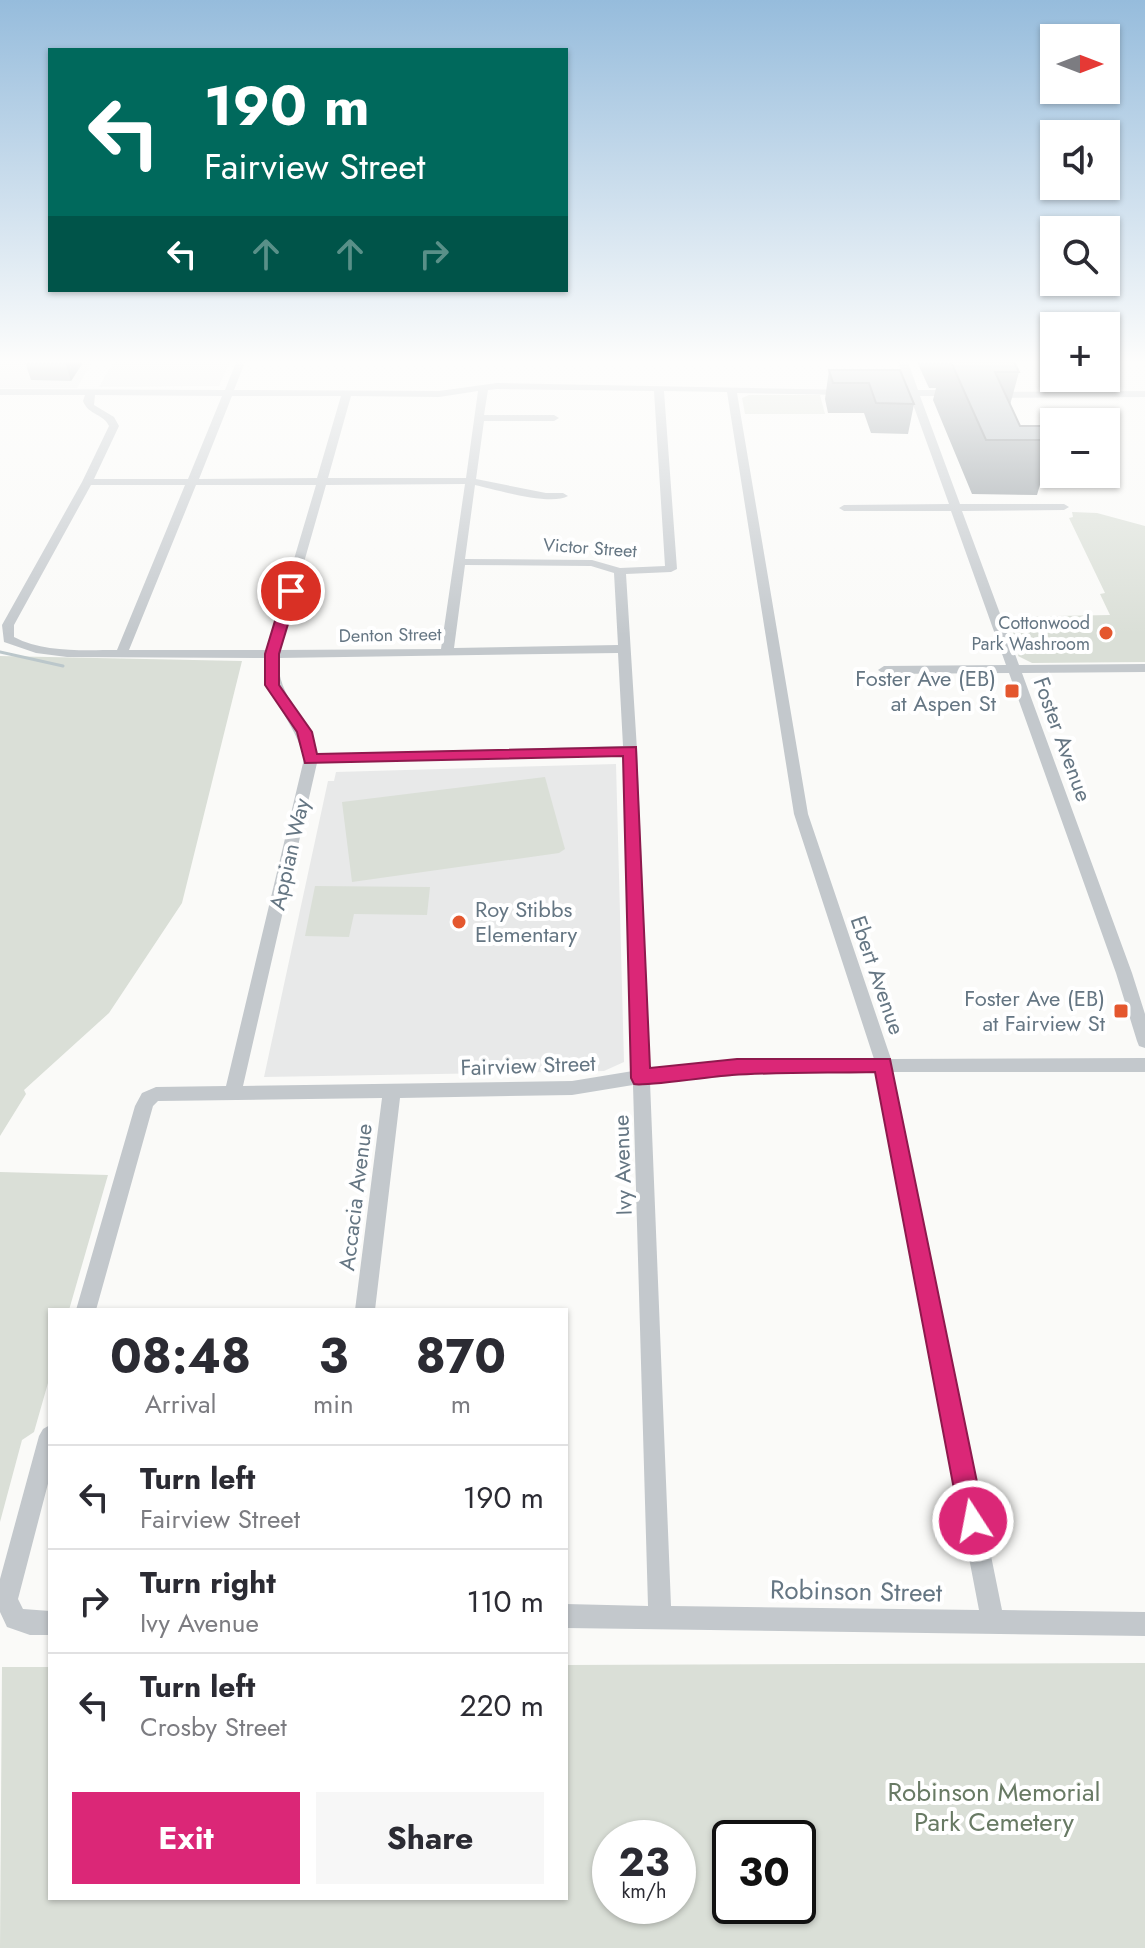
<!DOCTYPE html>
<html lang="en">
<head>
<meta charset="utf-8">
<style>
  :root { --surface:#fff; --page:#f7f7f7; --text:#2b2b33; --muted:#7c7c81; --line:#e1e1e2; --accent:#db2777 }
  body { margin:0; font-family:Jost,sans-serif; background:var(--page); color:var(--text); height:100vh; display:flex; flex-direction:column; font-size:30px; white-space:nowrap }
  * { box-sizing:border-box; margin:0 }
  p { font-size:26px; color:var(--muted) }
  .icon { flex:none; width:44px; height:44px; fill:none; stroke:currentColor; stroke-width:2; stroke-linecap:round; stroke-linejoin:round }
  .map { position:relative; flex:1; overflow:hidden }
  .details { position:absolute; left:48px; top:1308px; width:520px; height:592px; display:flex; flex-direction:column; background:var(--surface); border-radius:0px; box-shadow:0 2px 6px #0004 }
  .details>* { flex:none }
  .guide { position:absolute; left:48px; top:48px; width:520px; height:244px; border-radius:0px; box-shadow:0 2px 6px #0004; background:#00695c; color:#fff; overflow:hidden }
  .needle { width:52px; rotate:90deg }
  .controls { position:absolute; left:1040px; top:24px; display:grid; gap:16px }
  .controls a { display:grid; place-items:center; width:80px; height:80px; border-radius:0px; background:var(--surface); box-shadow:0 2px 6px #0004; font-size:40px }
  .speed { position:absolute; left:592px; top:1820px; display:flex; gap:16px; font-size:40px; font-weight:700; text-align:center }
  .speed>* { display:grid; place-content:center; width:104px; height:104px; border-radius:50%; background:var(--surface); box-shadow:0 2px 6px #0004; line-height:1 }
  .speed small { font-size:20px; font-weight:400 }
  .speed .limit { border:4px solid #111; border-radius:12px; background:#fff; color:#111 }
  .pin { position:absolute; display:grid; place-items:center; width:68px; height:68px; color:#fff; margin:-34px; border:4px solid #fff; border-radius:50%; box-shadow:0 2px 8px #0007 }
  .me { position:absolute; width:88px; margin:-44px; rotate:349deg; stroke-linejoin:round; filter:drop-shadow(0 0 6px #0008) }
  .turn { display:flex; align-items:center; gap:28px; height:168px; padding:0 24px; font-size:36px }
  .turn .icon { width:104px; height:104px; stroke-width:2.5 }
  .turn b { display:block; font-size:56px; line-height:68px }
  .lanes { display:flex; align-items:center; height:76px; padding:0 24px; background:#0003; justify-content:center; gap:40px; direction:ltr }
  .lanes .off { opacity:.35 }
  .eta { display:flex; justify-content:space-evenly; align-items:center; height:136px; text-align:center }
  .eta b { font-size:48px; font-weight:700; line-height:56px }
  .button { display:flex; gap:16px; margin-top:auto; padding:16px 24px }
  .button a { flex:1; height:92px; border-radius:0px; background:var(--accent); color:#fff; font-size:32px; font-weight:700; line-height:92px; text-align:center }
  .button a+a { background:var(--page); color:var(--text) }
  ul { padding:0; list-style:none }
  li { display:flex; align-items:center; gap:24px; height:104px; padding:0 24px; border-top:2px solid var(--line) }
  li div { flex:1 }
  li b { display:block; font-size:30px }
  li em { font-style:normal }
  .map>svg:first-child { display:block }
  .built { fill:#e8e9e9 }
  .green { fill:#dadfd7; fill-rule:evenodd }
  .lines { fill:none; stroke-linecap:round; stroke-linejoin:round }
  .stream { stroke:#bbc7cb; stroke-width:3 }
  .minor { fill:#c3c8cc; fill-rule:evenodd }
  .wall { fill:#929a9f }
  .shaded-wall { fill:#777d82 }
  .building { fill:#aab3b9; stroke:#777d82; stroke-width:2 }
  .route { fill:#db2777; stroke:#8e194d; stroke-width:2 }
  .poi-dot { fill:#e4572e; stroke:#fff; stroke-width:3 }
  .labels { text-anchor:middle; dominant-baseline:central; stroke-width:8; stroke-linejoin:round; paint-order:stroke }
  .far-street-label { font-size:18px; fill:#657683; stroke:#fff }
  .far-poi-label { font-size:18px; fill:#657683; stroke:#fff; text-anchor:end }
  .poi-label { font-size:22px; fill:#657683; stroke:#fff; text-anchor:end }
  .street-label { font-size:22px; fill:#657683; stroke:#fff }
  .near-street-label { font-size:26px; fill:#657683; stroke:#fff }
  .near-park-label { font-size:26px; fill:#687a64; stroke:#fff }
</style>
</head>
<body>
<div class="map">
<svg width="1145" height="1948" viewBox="0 0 1145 1948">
  <rect width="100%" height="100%" fill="#fafaf8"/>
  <!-- built -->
  <g class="built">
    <path d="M0,362H92L77,388H0Z"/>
    <path d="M113,362H230L219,386L99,387Z"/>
    <path d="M616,764L624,1062L604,1071L264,1077L328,781H334L336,772Z"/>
  </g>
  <!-- green -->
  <g class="green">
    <path d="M749,395H820L825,414H745L742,398Z"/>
    <path d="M1072,512L1097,513L1145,526V662L1032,663L1018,656L1020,651L1007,617L1110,615L1100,594L1105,593L1069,518L1073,517Z"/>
    <path d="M0,656L242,661L182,903L109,1013L24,1090L26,1094L0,1136Z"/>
    <path d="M545,777L565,849L559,853L352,882L342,802Z"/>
    <path d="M315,886L430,887L427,915L354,914L349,937L305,936Z"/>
    <path d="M0,1172L108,1175L69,1310H50V1376L34,1432L22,1440L0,1522Z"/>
    <path d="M1145,1663V1948H0L2,1667H50V1898H566V1665ZM610,1838H678V1906H610ZM730,1838H798V1906H730Z"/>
  </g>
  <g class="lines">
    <!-- stream -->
    <path class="stream" d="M0,652L63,666"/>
    <!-- minor -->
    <g class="minor">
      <path d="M236,362H245L234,390L439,391L497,383L849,390V394L846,395L737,393L808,814L891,1059L1145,1058V1072H893L1002,1610L1145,1612V1636L566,1628V1604L648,1606L633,1085L572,1095L400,1098L375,1310H355L382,1098L158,1101L153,1106L96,1310H76L135,1106L142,1093L156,1087L226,1086L304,759C296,722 264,697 266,658L67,657L36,653L4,642L2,625L82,482L109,426C104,414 88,415 83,401L85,395H0V389L225,390ZM497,389L654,391L665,566L620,568L592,560L465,559L475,485C497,490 551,506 568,496L563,493H546L476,479L484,421H554L559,418L554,415H484L488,390ZM478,391L466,478H328L351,396L439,397ZM664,391L727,392L794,814L874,1059H761L650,1068L637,750L626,574L671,572L677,569ZM95,395L222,396L188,479H94L119,426L114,417L94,405ZM232,396H341L317,478L199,479ZM465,484L441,649L279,650L326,485ZM91,485H185L117,650C84,650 44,653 14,637V625ZM196,485H316L267,650H129ZM465,565L591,566L614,573L618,645L454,648ZM618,653L623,746L317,754C308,719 277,696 278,658ZM623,755L633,1071L572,1081L243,1086L317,763ZM761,1073H876L979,1610L671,1606L650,1082Z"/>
      <path d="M898,362H908L918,390H954L959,393L954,396H920L960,504H1064L1069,507L1064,510L962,511L1019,665L1145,664V672L1022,673L1132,973L1145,1014V1048L1139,1046L1137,1041L1116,973L1009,673L884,674L878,670L884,666L1006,665L951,511H844L839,508L844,505L949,504L910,396H889L884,393L889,390H908Z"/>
      <path d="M1145,391V397L993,398L988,395L993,392Z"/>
      <path d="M50,1425V1476L18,1599L23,1609L50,1611V1635H30L7,1627L0,1612V1579L39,1436L43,1429Z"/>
    </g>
  </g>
  <!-- wall -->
  <g class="wall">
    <path d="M25,362H81L82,364L71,381L31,380Z"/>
    <path d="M917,362H1014L1019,372L1010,405L1020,426L1053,440L1037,495L972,494L933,400L936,388H929Z"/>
    <path d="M829,370H900L914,404L908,434L871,433L864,413H828L825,399Z"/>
  </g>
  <!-- shaded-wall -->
  <path class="shaded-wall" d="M65,362H81L82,364L71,381Z"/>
  <!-- building -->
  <g class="building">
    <path d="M951,362H1014L1019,372H995L1020,426H1046L1053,440H986Z"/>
    <path d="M829,370H900L914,404L876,403L869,383H833Z"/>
  </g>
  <!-- sky -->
  <linearGradient id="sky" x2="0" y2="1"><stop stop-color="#96bcdc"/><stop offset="0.57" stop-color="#fdfdfc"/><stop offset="1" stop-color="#fdfdfc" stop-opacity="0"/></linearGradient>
  <rect width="1145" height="635" fill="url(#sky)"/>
  <!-- route -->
  <path class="route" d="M291,587L298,591L279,654V685L312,732L317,754L636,747L650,1068L737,1059H890L985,1521L981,1530L973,1534L964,1530L960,1521L875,1072C828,1073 780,1072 732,1075C715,1076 643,1087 634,1084L631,1078L623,756L305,763L297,732L265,685V654L284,591Z"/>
  <!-- markers -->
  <g class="poi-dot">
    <circle cx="1106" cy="633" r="8"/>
    <rect x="1004" y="683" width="16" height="16" rx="4"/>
    <circle cx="459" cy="922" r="8"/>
    <rect x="1113" y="1003" width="16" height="16" rx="4"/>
  </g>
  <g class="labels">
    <!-- far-street labels -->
    <g class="far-street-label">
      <text transform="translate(590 548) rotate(4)">Victor Street</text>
      <text transform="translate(390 635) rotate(-1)">Denton Street</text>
    </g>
    <!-- far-poi labels -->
    <g class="far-poi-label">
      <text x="1090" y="623">Cottonwood<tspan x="1090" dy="21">Park Washroom</tspan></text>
    </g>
    <!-- poi labels -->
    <g class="poi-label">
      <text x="996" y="678">Foster Ave (EB)<tspan x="996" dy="25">at Aspen St</tspan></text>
      <text x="475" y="909" text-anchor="start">Roy Stibbs<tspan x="475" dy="25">Elementary</tspan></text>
      <text x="1105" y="998">Foster Ave (EB)<tspan x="1105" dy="25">at Fairview St</tspan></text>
    </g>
    <!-- street labels -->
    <g class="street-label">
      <text transform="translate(1063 739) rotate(70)">Foster Avenue</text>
      <text transform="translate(289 854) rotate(-77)">Appian Way</text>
      <text transform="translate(878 975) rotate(71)">Ebert Avenue</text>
      <text transform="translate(528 1065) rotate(-2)">Fairview Street</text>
      <text transform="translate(622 1165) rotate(-92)">Ivy Avenue</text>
      <text transform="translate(355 1197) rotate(-83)">Accacia Avenue</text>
    </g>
    <!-- near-street labels -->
    <g class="near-street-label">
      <text transform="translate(856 1591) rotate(1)">Robinson Street</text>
    </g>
    <!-- near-park labels -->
    <g class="near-park-label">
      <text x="994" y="1792">Robinson Memorial<tspan x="994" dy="30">Park Cemetery</tspan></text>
    </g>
  </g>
</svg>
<div class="controls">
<a><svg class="needle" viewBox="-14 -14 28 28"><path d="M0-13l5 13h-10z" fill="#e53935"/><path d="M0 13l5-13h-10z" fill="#7c7c81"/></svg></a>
<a><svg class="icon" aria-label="sound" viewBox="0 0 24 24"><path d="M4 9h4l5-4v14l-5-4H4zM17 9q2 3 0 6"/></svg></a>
<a><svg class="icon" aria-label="search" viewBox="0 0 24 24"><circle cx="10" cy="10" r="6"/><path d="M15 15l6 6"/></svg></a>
<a>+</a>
<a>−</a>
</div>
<div class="speed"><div>23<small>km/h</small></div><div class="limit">30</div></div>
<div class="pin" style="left:291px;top:591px;background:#d93025"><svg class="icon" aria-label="arrive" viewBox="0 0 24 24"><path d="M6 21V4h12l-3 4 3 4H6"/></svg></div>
<svg class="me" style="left:973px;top:1521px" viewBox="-20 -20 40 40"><circle r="17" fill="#db2777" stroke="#fff" stroke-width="3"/><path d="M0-11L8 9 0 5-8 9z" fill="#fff"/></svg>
<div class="guide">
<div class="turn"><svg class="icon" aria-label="left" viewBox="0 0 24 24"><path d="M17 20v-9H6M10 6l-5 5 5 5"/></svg><div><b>190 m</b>Fairview Street</div></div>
<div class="lanes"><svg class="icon" aria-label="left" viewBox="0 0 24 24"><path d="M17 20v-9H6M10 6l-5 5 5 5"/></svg><svg class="icon off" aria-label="ahead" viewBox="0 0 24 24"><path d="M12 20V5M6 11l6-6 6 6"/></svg><svg class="icon off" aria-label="ahead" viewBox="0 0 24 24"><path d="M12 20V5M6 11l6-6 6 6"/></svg><svg class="icon off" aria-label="right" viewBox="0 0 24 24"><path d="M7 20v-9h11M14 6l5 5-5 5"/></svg></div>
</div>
<section class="details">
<div class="eta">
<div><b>08:48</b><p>Arrival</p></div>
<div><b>3</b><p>min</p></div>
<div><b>870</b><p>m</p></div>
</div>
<ul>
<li><svg class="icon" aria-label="left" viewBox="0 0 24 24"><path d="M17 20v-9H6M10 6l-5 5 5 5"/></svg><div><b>Turn left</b><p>Fairview Street</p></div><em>190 m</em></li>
<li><svg class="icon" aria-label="right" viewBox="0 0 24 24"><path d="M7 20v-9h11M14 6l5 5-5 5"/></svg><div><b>Turn right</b><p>Ivy Avenue</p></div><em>110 m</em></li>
<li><svg class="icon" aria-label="left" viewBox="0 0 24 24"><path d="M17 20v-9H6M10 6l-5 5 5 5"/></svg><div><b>Turn left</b><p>Crosby Street</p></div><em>220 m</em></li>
</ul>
<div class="button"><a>Exit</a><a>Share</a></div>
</section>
</div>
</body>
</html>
